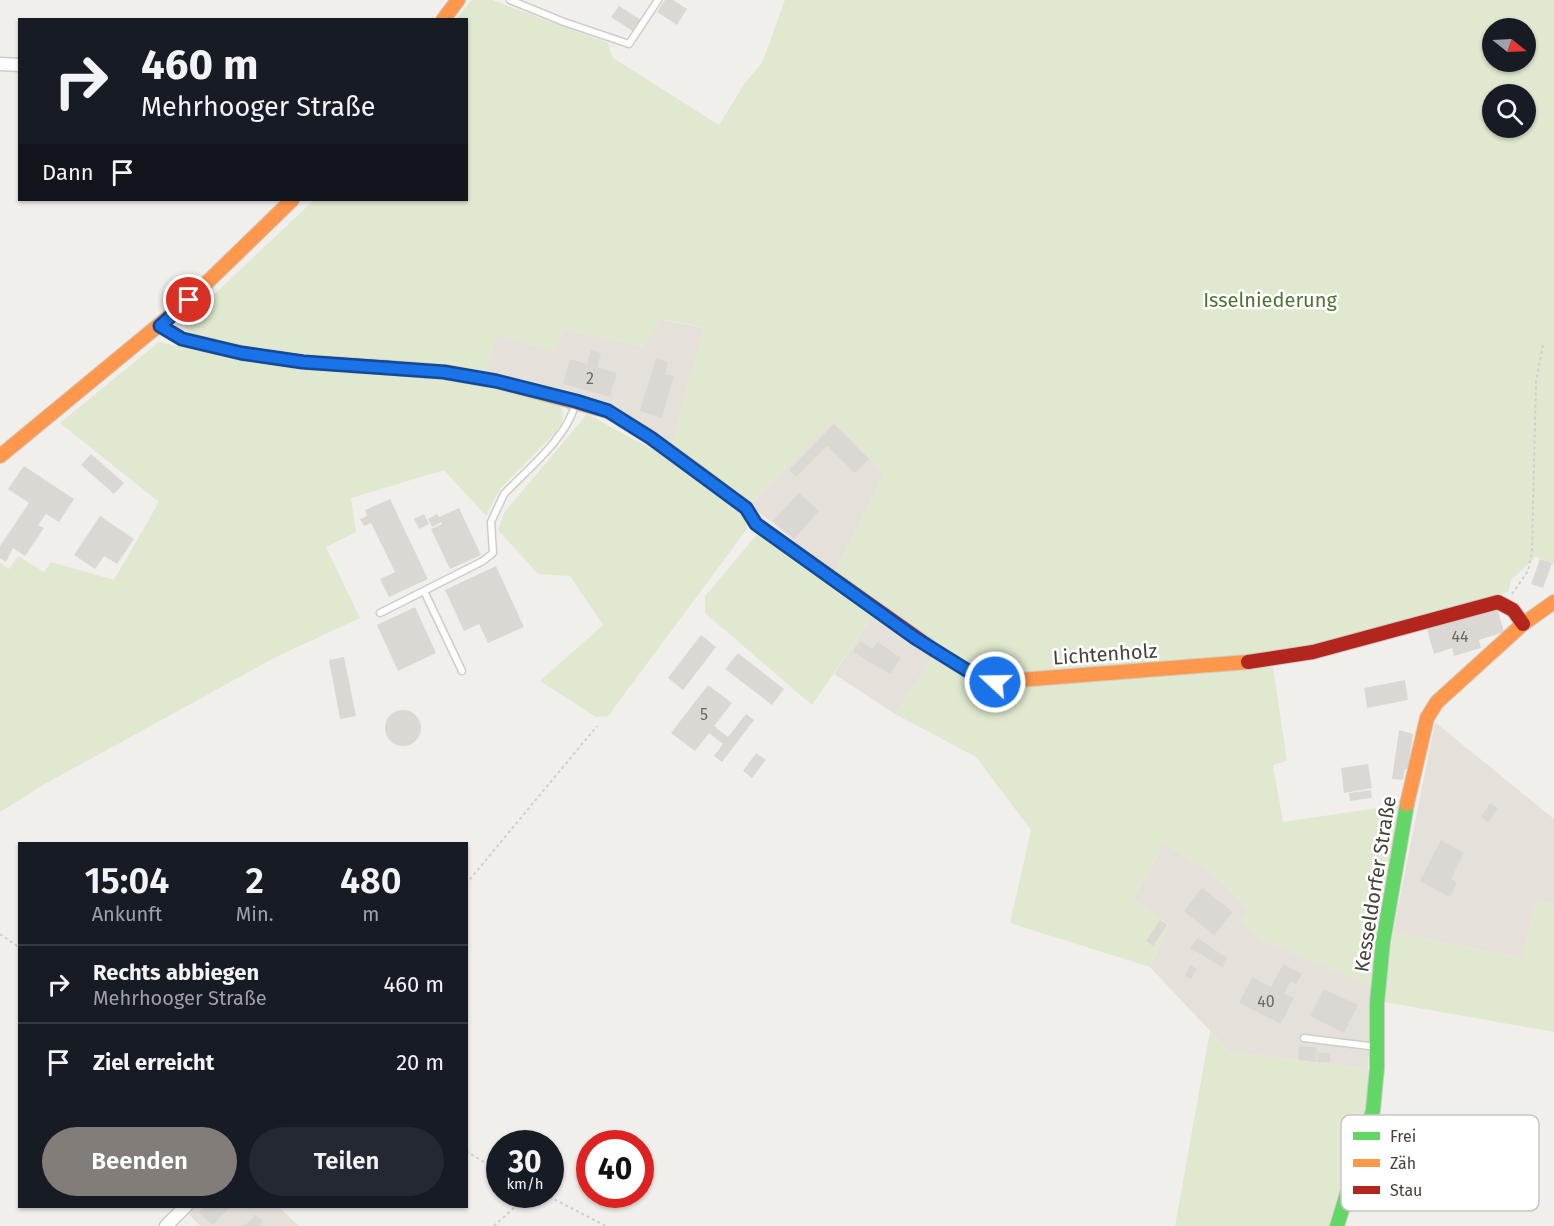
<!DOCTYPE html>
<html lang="de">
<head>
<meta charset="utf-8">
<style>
  :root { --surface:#171b24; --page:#242831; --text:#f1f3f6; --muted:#9ea1a6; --line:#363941; --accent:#827d78 }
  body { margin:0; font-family:"Fira Sans",sans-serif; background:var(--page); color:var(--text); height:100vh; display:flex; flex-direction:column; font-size:22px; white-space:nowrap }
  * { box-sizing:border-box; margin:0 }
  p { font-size:20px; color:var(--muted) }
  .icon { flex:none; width:33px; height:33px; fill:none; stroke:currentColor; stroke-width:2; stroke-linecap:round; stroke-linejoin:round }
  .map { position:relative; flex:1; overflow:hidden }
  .details { position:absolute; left:18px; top:842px; width:450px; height:366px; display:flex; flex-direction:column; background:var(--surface); border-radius:0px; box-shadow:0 2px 4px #0004 }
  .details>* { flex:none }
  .guide { position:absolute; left:18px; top:18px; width:450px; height:183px; border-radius:0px; box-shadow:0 2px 4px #0004; background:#171b24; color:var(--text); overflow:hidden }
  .needle { width:39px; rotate:108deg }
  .tools { position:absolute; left:1482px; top:18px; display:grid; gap:12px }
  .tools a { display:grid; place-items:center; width:54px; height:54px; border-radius:50%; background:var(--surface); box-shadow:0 2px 4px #0004; font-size:30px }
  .speed { position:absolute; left:486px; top:1130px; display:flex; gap:12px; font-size:30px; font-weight:700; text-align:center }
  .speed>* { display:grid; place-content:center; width:78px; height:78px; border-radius:50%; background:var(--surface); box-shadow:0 2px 4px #0004; line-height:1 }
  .speed small { font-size:15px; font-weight:400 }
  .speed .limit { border:9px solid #d22; background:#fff; color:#111 }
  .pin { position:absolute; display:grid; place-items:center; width:51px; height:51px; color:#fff; margin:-26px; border:3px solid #fff; border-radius:50%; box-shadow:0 2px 6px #0007 }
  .me { position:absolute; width:66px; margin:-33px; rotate:291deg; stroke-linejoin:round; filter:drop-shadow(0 0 4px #0008) }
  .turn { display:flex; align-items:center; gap:21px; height:126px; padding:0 24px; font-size:27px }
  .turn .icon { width:78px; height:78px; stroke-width:2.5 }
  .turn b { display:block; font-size:42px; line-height:51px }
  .then { display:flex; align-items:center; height:57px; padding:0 24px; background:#0003; gap:12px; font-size:22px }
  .eta { display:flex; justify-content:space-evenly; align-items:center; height:102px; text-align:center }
  .eta b { font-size:36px; font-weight:600; line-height:42px }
  .action { display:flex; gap:12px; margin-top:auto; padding:12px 24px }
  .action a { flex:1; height:69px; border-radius:36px; background:var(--accent); color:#fff; font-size:24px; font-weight:600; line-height:69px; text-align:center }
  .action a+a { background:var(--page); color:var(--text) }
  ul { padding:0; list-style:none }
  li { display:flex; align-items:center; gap:18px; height:78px; padding:0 24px; border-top:2px solid var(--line) }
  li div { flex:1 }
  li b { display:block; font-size:22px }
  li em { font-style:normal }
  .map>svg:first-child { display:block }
  .residential { fill:#e5e0da }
  .green { fill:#e0e8cf; fill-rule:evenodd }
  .building { fill:#dbd8d4 }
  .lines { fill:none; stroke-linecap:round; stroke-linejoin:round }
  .lane-casing { stroke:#cfcdca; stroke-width:9 }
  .street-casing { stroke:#cfcdca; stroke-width:15 }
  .fast-casing { stroke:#cfcbc4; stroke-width:16 }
  .slow-casing { stroke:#cfcbc4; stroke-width:16 }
  .jam-casing { stroke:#cfcbc4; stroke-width:16 }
  .path { stroke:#d1cfcb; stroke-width:2; stroke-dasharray:3 3; stroke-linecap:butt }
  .lane { stroke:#fdfdfc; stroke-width:6 }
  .street { stroke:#fdfdfc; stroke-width:12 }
  .fast { stroke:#63d668; stroke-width:14 }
  .slow { stroke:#ff974d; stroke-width:14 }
  .jam { stroke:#b3261e; stroke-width:14 }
  .route-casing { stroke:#114b97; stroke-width:15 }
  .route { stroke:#1a73e8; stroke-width:10 }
  .labels { text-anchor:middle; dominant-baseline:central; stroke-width:5; stroke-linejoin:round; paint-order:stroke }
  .number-label { font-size:16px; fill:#6c6760 }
  .park-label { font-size:20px; fill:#4e7331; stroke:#fff }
  .street-label { font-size:20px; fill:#464039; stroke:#fff }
  .key { fill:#fff; stroke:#c8c6c4; stroke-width:1.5 }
  .key-label { font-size:16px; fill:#464039 }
</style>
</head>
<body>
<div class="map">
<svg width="1554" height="1226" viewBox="0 0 1554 1226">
  <rect width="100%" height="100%" fill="#f1efec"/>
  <!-- residential -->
  <g class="residential">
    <path d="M660,319L704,328L671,447L615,410L485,372L498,334L554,352L565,329L643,347Z"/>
    <path d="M833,420L884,474L834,573L750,505Z"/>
    <path d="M873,616L932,658L895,714L834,674Z"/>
    <path d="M1435,722L1554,819V904L1535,901L1522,958L1393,932Z"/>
    <path d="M1164,843L1213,874L1248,909L1258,938L1372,986L1368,1069L1230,1052L1150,967L1169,925L1133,899Z"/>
    <path d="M193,1206H278L299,1226H200L187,1212Z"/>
  </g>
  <!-- green -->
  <g class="green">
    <path d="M472,0H492L608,43L613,58L719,125L745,83L762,63L785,0H1554V564L1536,557L1511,580L1508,592L1288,651L1183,663L982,675L834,573L884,474L833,420L750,505L671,447L703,327L661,319L643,347L565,329L554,352L498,334L485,372L283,353L207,340L190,334L185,327L186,321L314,200H466V20L456,19ZM1492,28H1526V62H1492ZM1492,94H1526V128H1492Z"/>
    <path d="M159,342L214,354L440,376L557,402C566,414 564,420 556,432L500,489L486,516L444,470L351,498L356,532L326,547L360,618L276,657L43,785L0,812V563L9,569L18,556L44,572L51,562L114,580L159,502L60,423Z"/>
    <path d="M587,414L661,454L746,516L747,529L608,716L596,717L540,681L603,625L570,576L538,574L498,530L504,513Z"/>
    <path d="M760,531L873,616L812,705L705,613V596Z"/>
    <path d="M932,658L982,689L1273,667L1287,761L1273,765L1283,822L1404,804L1372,986L1258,938L1238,920L1248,909L1213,874L1164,843L1133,899L1169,925L1150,967L1010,923L1031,830L976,757L895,714Z"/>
    <path d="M1535,900L1554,904V1032L1384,1002L1393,932L1522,958Z"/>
    <path d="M1210,1031L1230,1052L1368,1069L1369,1097L1363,1130L1331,1226H1175Z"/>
  </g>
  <!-- building -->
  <g class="building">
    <path d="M665,0H673L687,9L677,25L657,12Z"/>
    <path d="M619,6L641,20L634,32L611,17Z"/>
    <path d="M591,350L601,353L597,367L617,373L610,397L563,384L570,359L587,364Z"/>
    <path d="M656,358L668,362L665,374L674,376L662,418L640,411Z"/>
    <path d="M834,424L869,459L855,473L827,446L796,477L789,470Z"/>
    <path d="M91,454L124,483L114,494L81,465Z"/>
    <path d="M24,466L74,499L59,522L46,514L38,525L44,528L25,556L13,548L6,562L0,558V546L29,503L8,489Z"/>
    <path d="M799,493L819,511L794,539L773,521Z"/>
    <path d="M390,499L428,579L389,597L380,579L395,572L371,523L364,526L360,519L367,516L365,510Z"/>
    <path d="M459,508L481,555L450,569L431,529L442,524L441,522L432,527L428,519L437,514L439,517Z"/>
    <path d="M424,514L429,524L419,529L414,519Z"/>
    <path d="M100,516L134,539L117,564L104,556L95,569L74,555Z"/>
    <path d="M1540,559L1552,563L1543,588L1531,584Z"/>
    <path d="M496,566L524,627L488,643L479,624L464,631L445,590Z"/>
    <path d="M415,607L436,653L398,671L377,625Z"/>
    <path d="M1497,608L1504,632L1479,640L1481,648L1454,656L1452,648L1434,654L1427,630Z"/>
    <path d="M701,635L716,647L683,690L668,678Z"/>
    <path d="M860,641L872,649L877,642L901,658L890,674L853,652Z"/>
    <path d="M738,653L784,689L772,705L725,669Z"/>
    <path d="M344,657L356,716L340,719L329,660Z"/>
    <path d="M1405,680L1408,700L1367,708L1364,688Z"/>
    <path d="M708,685L732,703L714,726L728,737L746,714L754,720L722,762L714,756L723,744L709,733L695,751L671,733Z"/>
    <circle cx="403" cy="728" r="18"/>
    <path d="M1399,730L1413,734L1408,769H1405L1403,780L1392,779Z"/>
    <path d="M756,753L766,760L752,778L743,771Z"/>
    <path d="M1368,764L1372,788L1344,793L1341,768Z"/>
    <path d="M1371,790L1372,798L1350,801L1349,793Z"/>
    <path d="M1490,803L1498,808L1488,822L1481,817Z"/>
    <path d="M1441,840L1464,853L1451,879L1457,882L1450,897L1420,881Z"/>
    <path d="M1202,888L1233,912L1214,935L1184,911Z"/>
    <path d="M1160,920L1167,925L1153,946L1146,941Z"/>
    <path d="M1197,938L1227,958L1222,967L1190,948Z"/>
    <path d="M1283,964L1302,974L1296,984L1291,981L1284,994L1294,998L1281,1024L1239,1003L1252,977L1271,987Z"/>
    <path d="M1190,965L1197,969L1191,979L1185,976Z"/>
    <path d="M1324,989L1358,1005L1344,1033L1310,1016Z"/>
    <path d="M1299,1046L1317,1047L1316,1062L1298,1060Z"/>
    <path d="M1318,1052L1330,1053V1062H1317Z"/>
    <path d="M205,1206H231L213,1225L199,1213Z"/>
    <path d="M256,1214L263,1222L259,1226H244Z"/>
  </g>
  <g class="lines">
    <!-- lane casing -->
    <g class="lane-casing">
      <g id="lane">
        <path d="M510,0L564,22L629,44L658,0"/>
        <path d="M424,591L462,671"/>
        <path d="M380,613L483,561L493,553L491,522L504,494C528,469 569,436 576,401"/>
        <path d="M1304,1038L1377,1047"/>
      </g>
    </g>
    <!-- street casing -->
    <g class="street-casing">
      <g id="street">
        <path d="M0,64L20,65"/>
        <path d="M166,1226L186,1206"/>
      </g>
    </g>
    <!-- fast casing -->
    <g class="fast-casing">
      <path id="fast" d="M1337,1226L1373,1110L1377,1068V1003L1383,942L1407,804"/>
    </g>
    <!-- slow casing -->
    <g class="slow-casing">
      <g id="slow">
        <path d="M443,20L458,0"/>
        <path d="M392,368L444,372L496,381L608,411L651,438L699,473"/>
        <path d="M0,456L188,301L292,200"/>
        <path d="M934,650L981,679L995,682L1248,662"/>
        <path d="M1407,804L1427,718L1437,702L1523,624L1554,602"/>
      </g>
    </g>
    <!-- jam casing -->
    <g class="jam-casing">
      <g id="jam">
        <path d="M161,326L182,339L241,353L303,362L392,368"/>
        <path d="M699,473L746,508L756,524L934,650"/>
        <path d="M1248,662L1313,652L1498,602L1513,610L1523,624"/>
      </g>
    </g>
    <!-- path -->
    <g class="path">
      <path d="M1512,594L1528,571L1532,550L1536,382L1543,345"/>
      <path d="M466,884L597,726"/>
      <path d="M0,934L20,948"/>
      <path d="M466,1151L500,1172"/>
      <path d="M544,1194L606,1226"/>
      <path d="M494,1226L529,1194"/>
    </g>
    <!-- lane -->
    <use href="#lane" class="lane"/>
    <!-- street -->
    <use href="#street" class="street"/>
    <!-- fast -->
    <use href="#fast" class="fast"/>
    <!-- slow -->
    <use href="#slow" class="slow"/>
    <!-- jam -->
    <use href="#jam" class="jam"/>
  </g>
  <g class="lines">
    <!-- route casing -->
    <g class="route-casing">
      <path id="route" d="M189,300L160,326L182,339L241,353L303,362L444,372L496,381L576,401L608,411L651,438L746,508L756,524L915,638L981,679L995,682"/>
    </g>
    <!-- route -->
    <use href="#route" class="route"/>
  </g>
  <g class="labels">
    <!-- number labels -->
    <g class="number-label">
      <text x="590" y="378">2</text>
      <text x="1460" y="636">44</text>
      <text x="704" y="714">5</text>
      <text x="1266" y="1001">40</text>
    </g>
    <!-- park labels -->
    <g class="park-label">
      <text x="1270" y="300">Isselniederung</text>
    </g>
    <!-- street labels -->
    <g class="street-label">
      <text transform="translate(1105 654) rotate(-4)">Lichtenholz</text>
      <text transform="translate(1375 884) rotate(-81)">Kesseldorfer Straße</text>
    </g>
  </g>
  <!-- legend -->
  <rect x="1341" y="1115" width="198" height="96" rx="9" class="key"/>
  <rect x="1353" y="1132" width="27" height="8" fill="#63d668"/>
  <rect x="1353" y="1159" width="27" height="8" fill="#ff974d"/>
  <rect x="1353" y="1186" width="27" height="8" fill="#b3261e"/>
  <g class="key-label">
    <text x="1390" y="1142">Frei</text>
    <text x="1390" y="1169">Zäh</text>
    <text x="1390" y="1196">Stau</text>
  </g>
</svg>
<div class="tools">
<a><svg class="needle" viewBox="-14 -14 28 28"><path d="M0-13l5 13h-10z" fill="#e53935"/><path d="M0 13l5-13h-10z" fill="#9ea1a6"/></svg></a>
<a><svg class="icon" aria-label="search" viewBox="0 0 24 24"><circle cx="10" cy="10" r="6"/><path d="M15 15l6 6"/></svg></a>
</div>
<div class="speed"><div>30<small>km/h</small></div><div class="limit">40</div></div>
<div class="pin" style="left:189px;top:300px;background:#d93025"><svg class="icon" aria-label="arrive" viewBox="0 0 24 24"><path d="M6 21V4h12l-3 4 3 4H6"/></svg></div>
<svg class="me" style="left:995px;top:682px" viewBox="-20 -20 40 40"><circle r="17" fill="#1a73e8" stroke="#fff" stroke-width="3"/><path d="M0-11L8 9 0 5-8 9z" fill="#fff"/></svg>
<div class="guide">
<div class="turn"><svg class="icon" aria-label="right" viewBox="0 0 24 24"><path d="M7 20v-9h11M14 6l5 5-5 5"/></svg><div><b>460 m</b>Mehrhooger Straße</div></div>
<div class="then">Dann<svg class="icon" aria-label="arrive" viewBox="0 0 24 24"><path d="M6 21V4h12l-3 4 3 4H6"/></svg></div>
</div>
<section class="details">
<div class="eta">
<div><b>15:04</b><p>Ankunft</p></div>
<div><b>2</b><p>Min.</p></div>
<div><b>480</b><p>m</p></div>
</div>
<ul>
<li><svg class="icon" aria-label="right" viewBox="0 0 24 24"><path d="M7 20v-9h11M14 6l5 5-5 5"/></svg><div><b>Rechts abbiegen</b><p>Mehrhooger Straße</p></div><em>460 m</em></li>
<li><svg class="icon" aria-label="arrive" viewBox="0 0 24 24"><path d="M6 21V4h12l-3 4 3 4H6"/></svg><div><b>Ziel erreicht</b></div><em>20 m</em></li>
</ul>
<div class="action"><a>Beenden</a><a>Teilen</a></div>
</section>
</div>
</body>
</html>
